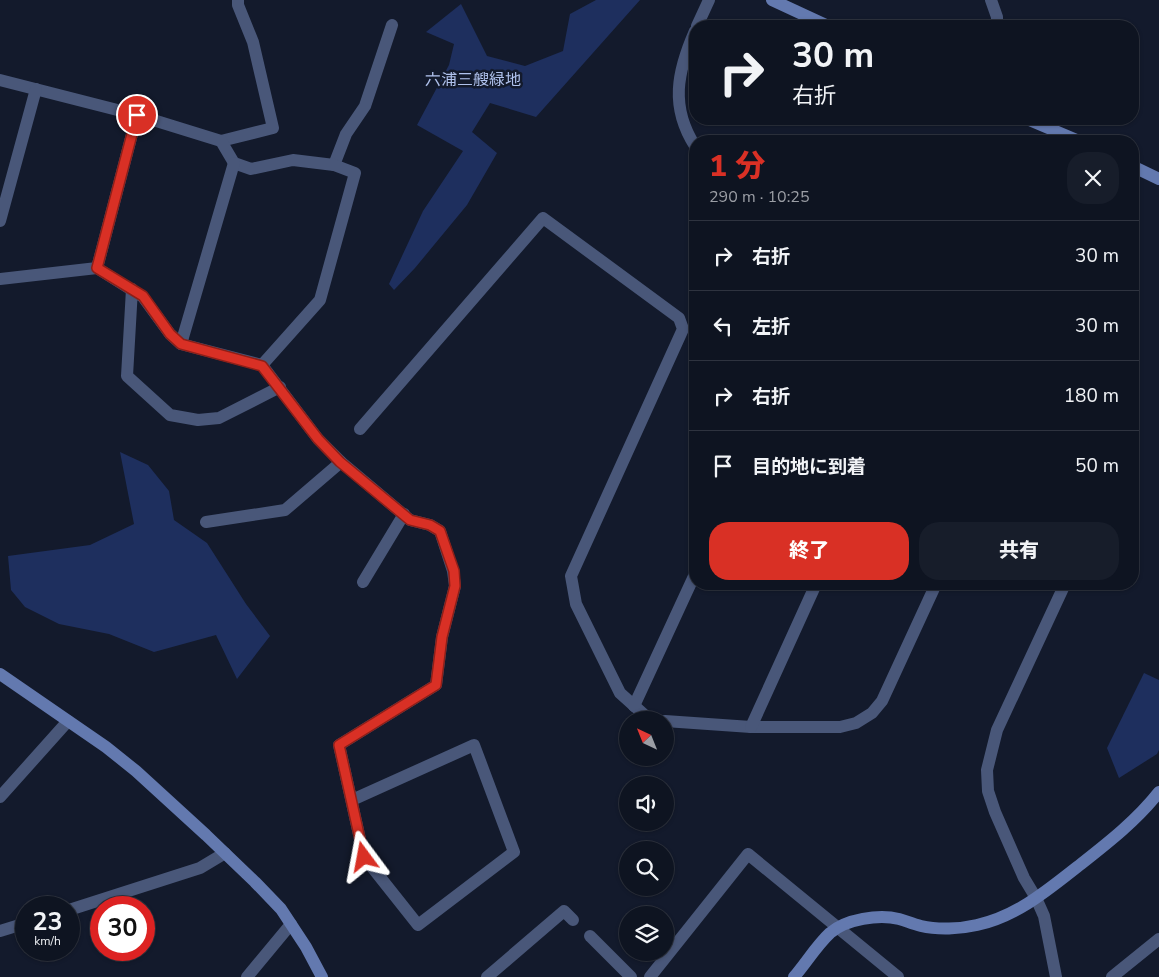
<!DOCTYPE html>
<html lang="ja">
<head>
<meta charset="utf-8">
<style>
  :root { --surface:#0e1421; --page:#171d2a; --text:#f1f3f6; --muted:#9b9ea5; --line:#2e333f; --accent:#d93025 }
  body { margin:0; font-family:"Nunito Sans","Noto Sans JP",sans-serif; background:var(--page); color:var(--text); height:100vh; display:flex; flex-direction:column; font-size:19px; white-space:nowrap }
  * { box-sizing:border-box; margin:0 }
  p { font-size:16px; color:var(--muted) }
  .icon { flex:none; width:28px; height:28px; fill:none; stroke:currentColor; stroke-width:2; stroke-linecap:round; stroke-linejoin:round }
  .map { position:relative; flex:1; overflow:hidden }
  .details { position:absolute; left:689px; top:135px; width:450px; height:455px; display:flex; flex-direction:column; background:var(--surface); border-radius:20px; box-shadow:0 1px 4px #0004,0 0 0 1px var(--line) }
  .details>* { flex:none }
  .top-card { position:absolute; left:689px; top:20px; width:450px; height:105px; border-radius:20px; box-shadow:0 1px 4px #0004,0 0 0 1px var(--line); background:#0e1421; color:var(--text); overflow:hidden }
  .needle { width:32px; rotate:317deg }
  .buttons { position:absolute; left:619px; top:711px; display:grid; gap:10px }
  .buttons a { display:grid; place-items:center; width:55px; height:55px; border-radius:50%; background:var(--surface); box-shadow:0 1px 4px #0004,0 0 0 1px var(--line); font-size:25px }
  .speed { position:absolute; left:15px; top:896px; display:flex; gap:10px; font-size:25px; font-weight:700; text-align:center }
  .speed>* { display:grid; place-content:center; width:65px; height:65px; border-radius:50%; background:var(--surface); box-shadow:0 1px 4px #0004,0 0 0 1px var(--line); line-height:1 }
  .speed small { font-size:12px; font-weight:400 }
  .speed .limit { border:8px solid #d22; background:#fff; color:#111 }
  .pin { position:absolute; display:grid; place-items:center; width:42px; height:42px; color:#fff; margin:-21px; border:2px solid #fff; border-radius:50%; box-shadow:0 1px 5px #0007 }
  .me { position:absolute; width:55px; margin:-28px; rotate:347deg; stroke-linejoin:round; filter:drop-shadow(0 0 4px #0008) }
  .turn { display:flex; align-items:center; gap:18px; height:105px; padding:0 20px; font-size:22px }
  .turn .icon { width:65px; height:65px; stroke-width:2.5 }
  .turn b { display:block; font-size:35px; line-height:42px }
  .round { display:grid; place-items:center; flex:none; width:52px; height:52px; border-radius:20px; background:var(--page) }
  .headline { display:flex; align-items:center; justify-content:space-between; height:85px; padding:0 20px }
  h1 { font-size:30px; font-weight:800; line-height:38px; color:var(--accent) }
  .action { display:flex; gap:10px; margin-top:auto; padding:10px 20px }
  .action a { flex:1; height:58px; border-radius:20px; background:var(--accent); color:#fff; font-size:20px; font-weight:800; line-height:58px; text-align:center }
  .action a+a { background:var(--page); color:var(--text) }
  ul { padding:0; list-style:none }
  li { display:flex; align-items:center; gap:15px; height:70px; padding:0 20px; border-top:1px solid var(--line) }
  li div { flex:1 }
  li b { display:block; font-size:19px }
  li em { font-style:normal }
  .map>svg:first-child { display:block }
  .green { fill:#1e2f5e }
  .lines { fill:none; stroke-linecap:round; stroke-linejoin:round }
  .lane { stroke:#495779; stroke-width:12 }
  .street { stroke:#495779; stroke-width:12 }
  .secondary { stroke:#6379af; stroke-width:12 }
  .route-casing { stroke:#8d1f18; stroke-width:12 }
  .route { stroke:#d93025; stroke-width:9 }
  .labels { text-anchor:middle; dominant-baseline:central; stroke-width:5; stroke-linejoin:round; paint-order:stroke }
  .park-label { font-size:16px; fill:#b0c2ed; stroke:#131a2c }
</style>
</head>
<body>
<div class="map">
<svg width="1159" height="977" viewBox="0 0 1159 977">
  <rect width="100%" height="100%" fill="#131a2c"/>
  <!-- green -->
  <g class="green">
    <path d="M596,0H640L536,117L490,103L472,132L497,153L467,205L415,268L394,290L389,284L423,211L463,151L417,125L449,65L454,44L426,32L461,4L487,56L525,66L563,51L570,14Z"/>
    <path d="M120,452L148,465L169,491L174,520L207,543L246,604L270,636L237,679L216,635L154,652L109,634L59,624L25,607L11,590L8,556L90,545L134,524Z"/>
    <path d="M1144,673L1159,680V750L1157,754L1119,778L1107,748Z"/>
  </g>
  <g class="lines">
    <!-- lane -->
    <g class="lane">
      <path d="M991,0L997,17V26"/>
      <path d="M221,141L273,128L253,42L238,5V0"/>
      <path d="M334,165L346,134L365,106L392,25"/>
      <path d="M132,289L127,376L170,415L198,420L219,418L280,387"/>
      <path d="M69,910L200,868L225,853"/>
      <path d="M0,931L26,923"/>
      <path d="M247,977L291,924"/>
    </g>
    <!-- street -->
    <g class="street">
      <path d="M697,26L709,0"/>
      <path d="M695,31C677,72 670,107 695,146"/>
      <path d="M0,80L137,115L221,141L234,163L251,169L293,160L334,165L355,173L320,300L262,365"/>
      <path d="M0,221L36,89"/>
      <path d="M97,268L137,115"/>
      <path d="M0,279L97,268L143,297L170,334L181,344L262,365L318,439L341,462L410,520L430,525L440,531L453,571L455,586L442,637L436,685L339,745L364,857L418,925L514,852L474,745L352,800"/>
      <path d="M181,344L234,163"/>
      <path d="M360,429L543,218L679,318L683,329L571,576L576,604L620,693L650,720"/>
      <path d="M206,522L285,510L341,462"/>
      <path d="M363,582L404,514"/>
      <path d="M634,706L695,574"/>
      <path d="M665,721L751,727H840L856,723L872,713L882,701L936,584"/>
      <path d="M751,727L816,584"/>
      <path d="M0,797L68,721"/>
      <path d="M590,936L631,977"/>
      <path d="M487,977L564,911L573,920"/>
      <path d="M650,977L748,854L898,977"/>
      <path d="M1056,977L1044,916L1036,898L1024,878L995,812L988,791L987,770L997,730L1065,584"/>
      <path d="M1112,977L1159,939"/>
    </g>
    <!-- secondary -->
    <g class="secondary">
      <path d="M772,0L828,26"/>
      <path d="M1027,119L1079,141"/>
      <path d="M1132,166L1159,179"/>
      <path d="M0,674L106,747L136,771L206,835L255,882L281,909L306,947L322,977"/>
      <path d="M794,977C806,963 817,945 830,933C846,919 879,914 899,919C906,921 913,924 921,926C938,930 960,929 977,925C1018,916 1049,889 1081,864C1109,842 1137,820 1159,792"/>
    </g>
  </g>
  <g class="lines">
    <!-- route casing -->
    <g class="route-casing">
      <path id="route" d="M137,115L97,268L143,296L170,334L181,344L262,366L318,439L340,462L410,520L430,525L440,531L454,571L455,586L442,637L436,685L339,745L364,857"/>
    </g>
    <!-- route -->
    <use href="#route" class="route"/>
  </g>
  <g class="labels">
    <!-- park labels -->
    <g class="park-label">
      <text x="473" y="80">六浦三艘緑地</text>
    </g>
  </g>
</svg>
<div class="buttons">
<a><svg class="needle" viewBox="-14 -14 28 28"><path d="M0-13l5 13h-10z" fill="#e53935"/><path d="M0 13l5-13h-10z" fill="#9b9ea5"/></svg></a>
<a><svg class="icon" aria-label="sound" viewBox="0 0 24 24"><path d="M4 9h4l5-4v14l-5-4H4zM17 9q2 3 0 6"/></svg></a>
<a><svg class="icon" aria-label="search" viewBox="0 0 24 24"><circle cx="10" cy="10" r="6"/><path d="M15 15l6 6"/></svg></a>
<a><svg class="icon" aria-label="layers" viewBox="0 0 24 24"><path d="M12 4l9 5-9 5-9-5zM3 14l9 5 9-5"/></svg></a>
</div>
<div class="speed"><div>23<small>km/h</small></div><div class="limit">30</div></div>
<div class="pin" style="left:137px;top:115px;background:#d93025"><svg class="icon" aria-label="arrive" viewBox="0 0 24 24"><path d="M6 21V4h12l-3 4 3 4H6"/></svg></div>
<svg class="me" style="left:364px;top:857px" viewBox="-20 -20 40 40"><path d="M0-17L14 15 0 8-14 15z" fill="#d93025" stroke="#fff" stroke-width="4"/></svg>
<div class="top-card">
<div class="turn"><svg class="icon" aria-label="right" viewBox="0 0 24 24"><path d="M7 20v-9h11M14 6l5 5-5 5"/></svg><div><b>30 m</b>右折</div></div>
</div>
<section class="details">
<div class="headline"><div><h1>1 分</h1><p>290 m · 10:25</p></div><a class="round"><svg class="icon" aria-label="close" viewBox="0 0 24 24"><path d="M6 6l12 12M18 6L6 18"/></svg></a></div>
<ul>
<li><svg class="icon" aria-label="right" viewBox="0 0 24 24"><path d="M7 20v-9h11M14 6l5 5-5 5"/></svg><div><b>右折</b></div><em>30 m</em></li>
<li><svg class="icon" aria-label="left" viewBox="0 0 24 24"><path d="M17 20v-9H6M10 6l-5 5 5 5"/></svg><div><b>左折</b></div><em>30 m</em></li>
<li><svg class="icon" aria-label="right" viewBox="0 0 24 24"><path d="M7 20v-9h11M14 6l5 5-5 5"/></svg><div><b>右折</b></div><em>180 m</em></li>
<li><svg class="icon" aria-label="arrive" viewBox="0 0 24 24"><path d="M6 21V4h12l-3 4 3 4H6"/></svg><div><b>目的地に到着</b></div><em>50 m</em></li>
</ul>
<div class="action"><a>終了</a><a>共有</a></div>
</section>
</div>
</body>
</html>
